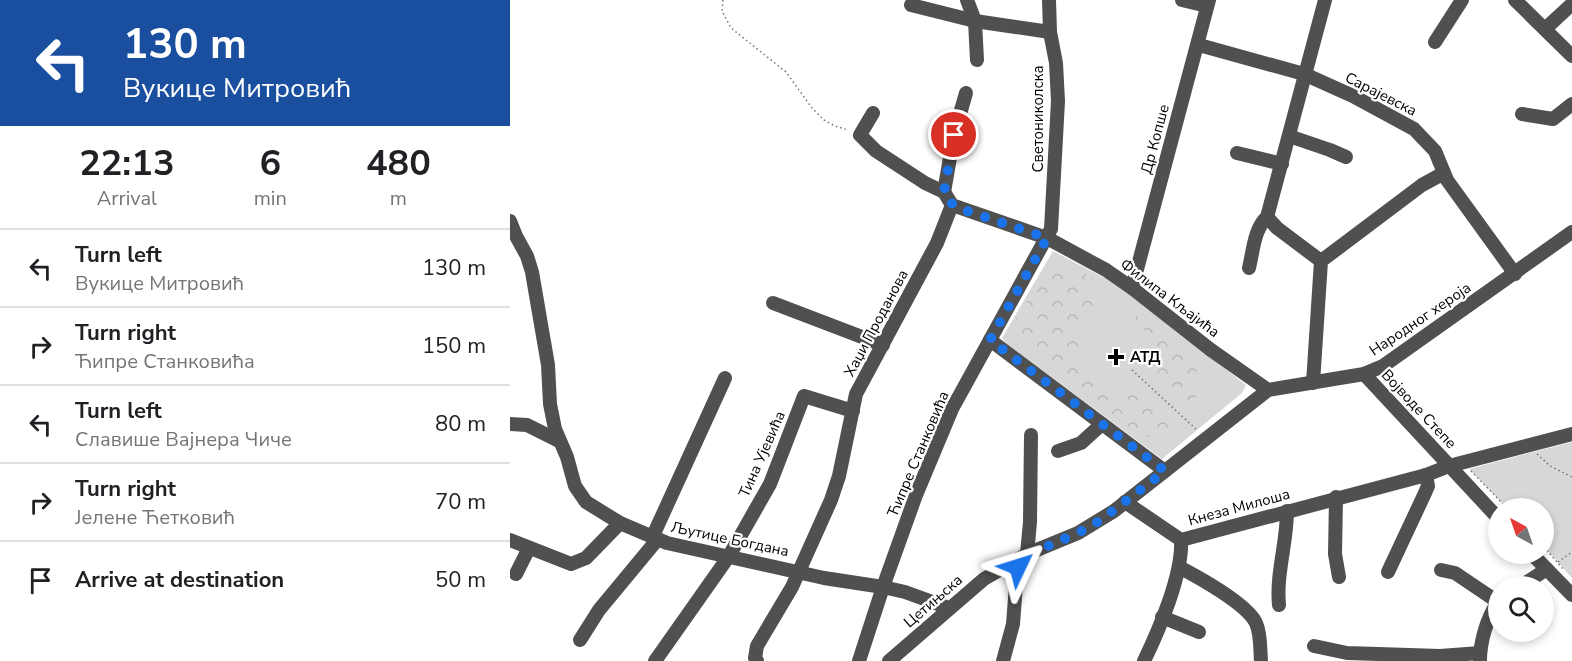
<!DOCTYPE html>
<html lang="en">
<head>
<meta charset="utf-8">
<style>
  :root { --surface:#fff; --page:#f2f2f2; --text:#202124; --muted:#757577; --line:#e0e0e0 }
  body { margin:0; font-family:"Nunito Sans",sans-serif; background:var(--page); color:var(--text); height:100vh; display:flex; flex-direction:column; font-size:22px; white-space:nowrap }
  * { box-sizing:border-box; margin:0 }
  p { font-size:20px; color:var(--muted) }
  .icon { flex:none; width:33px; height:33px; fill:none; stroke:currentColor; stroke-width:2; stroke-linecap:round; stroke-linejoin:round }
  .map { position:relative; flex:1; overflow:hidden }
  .details { display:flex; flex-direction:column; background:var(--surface); width:510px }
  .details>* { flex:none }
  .guide { background:#1a4fa0; color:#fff; overflow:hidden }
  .needle { width:39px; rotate:320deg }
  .controls { position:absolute; left:978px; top:498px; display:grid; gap:12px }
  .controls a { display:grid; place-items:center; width:66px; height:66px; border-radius:50%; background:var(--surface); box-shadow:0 3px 9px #0003; font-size:30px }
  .pin { position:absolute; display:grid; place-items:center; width:51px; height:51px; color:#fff; margin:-26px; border:3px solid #fff; border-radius:50%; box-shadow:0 2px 6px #0007 }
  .me { position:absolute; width:66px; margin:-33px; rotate:49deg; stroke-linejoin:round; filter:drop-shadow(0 0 4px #0008) }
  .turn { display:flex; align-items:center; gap:21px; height:126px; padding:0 24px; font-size:27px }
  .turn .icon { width:78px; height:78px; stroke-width:2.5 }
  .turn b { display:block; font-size:42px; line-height:51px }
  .eta { display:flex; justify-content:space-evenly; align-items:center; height:102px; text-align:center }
  .eta b { font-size:36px; font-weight:700; line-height:42px }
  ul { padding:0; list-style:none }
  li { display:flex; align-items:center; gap:18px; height:78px; padding:0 24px; border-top:2px solid var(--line) }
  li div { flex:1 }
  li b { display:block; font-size:22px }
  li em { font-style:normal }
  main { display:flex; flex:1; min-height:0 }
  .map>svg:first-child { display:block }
  .green { fill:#d7d7d7 }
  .forest { fill:url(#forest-crowns) }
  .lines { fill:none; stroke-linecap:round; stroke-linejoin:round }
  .path { stroke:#727272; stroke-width:1.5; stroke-dasharray:1.5 3; stroke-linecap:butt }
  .minor { stroke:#505050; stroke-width:14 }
  .route { stroke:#1a73e8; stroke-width:10; stroke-dasharray:0 18 }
  .poi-dot { fill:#000; stroke:#fff; stroke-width:2 }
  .labels { text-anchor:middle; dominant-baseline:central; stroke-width:4.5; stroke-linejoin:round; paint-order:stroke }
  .street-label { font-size:15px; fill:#000; stroke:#fff }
  .poi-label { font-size:15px; font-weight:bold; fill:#000; stroke:#fff; text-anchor:start }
</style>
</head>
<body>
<main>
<section class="details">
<div class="guide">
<div class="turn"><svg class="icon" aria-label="left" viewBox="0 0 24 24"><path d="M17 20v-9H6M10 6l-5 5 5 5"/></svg><div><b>130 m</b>Вукице Митровић</div></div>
</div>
<div class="eta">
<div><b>22:13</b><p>Arrival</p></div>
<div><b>6</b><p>min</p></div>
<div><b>480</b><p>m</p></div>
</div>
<ul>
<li><svg class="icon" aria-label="left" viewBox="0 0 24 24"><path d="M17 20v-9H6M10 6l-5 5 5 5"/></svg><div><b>Turn left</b><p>Вукице Митровић</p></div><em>130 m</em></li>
<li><svg class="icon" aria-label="right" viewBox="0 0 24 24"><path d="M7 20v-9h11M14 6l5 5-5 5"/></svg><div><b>Turn right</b><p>Ћипре Станковића</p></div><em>150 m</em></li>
<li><svg class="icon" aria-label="left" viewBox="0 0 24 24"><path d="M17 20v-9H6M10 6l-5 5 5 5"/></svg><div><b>Turn left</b><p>Славише Вајнера Чиче</p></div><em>80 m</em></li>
<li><svg class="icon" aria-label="right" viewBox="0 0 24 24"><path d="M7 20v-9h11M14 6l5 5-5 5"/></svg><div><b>Turn right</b><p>Јелене Ћетковић</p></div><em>70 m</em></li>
<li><svg class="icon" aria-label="arrive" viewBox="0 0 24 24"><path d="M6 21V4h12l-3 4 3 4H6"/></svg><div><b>Arrive at destination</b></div><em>50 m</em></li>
</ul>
</section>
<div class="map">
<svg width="1062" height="661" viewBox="0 0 1062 661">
  <defs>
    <pattern id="forest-crowns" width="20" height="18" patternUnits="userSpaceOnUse" patternTransform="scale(1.5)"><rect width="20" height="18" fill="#d7d7d7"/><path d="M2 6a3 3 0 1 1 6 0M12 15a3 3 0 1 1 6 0" fill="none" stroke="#b7b7b7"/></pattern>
  </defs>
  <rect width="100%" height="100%" fill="#fff"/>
  <!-- green -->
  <g class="green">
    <path d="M543,251L606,284L736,385L732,393L652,459L496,343L492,338Z"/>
    <path d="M1062,442V578L1034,547V508H997L959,469Z"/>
  </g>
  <!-- forest -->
  <g class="forest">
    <path d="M550,262L590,282L583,296L582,308L569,320L565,328L571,334L565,361L567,368L601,398L608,399L621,383L630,384L647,401L671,421L674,426L665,437L653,430L637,437L627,433L573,391L511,349L501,338L507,318L520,295L526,292L544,265Z"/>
    <path d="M630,312L656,337L673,345L687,369C683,385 693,404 675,413C662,397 642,387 632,368L643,351L642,341L624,319Z"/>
  </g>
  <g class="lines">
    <!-- path -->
    <g class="path">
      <path d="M213,0L212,11L221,28L276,72L302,108L314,120L325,126L338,130"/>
      <path d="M622,370L687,430"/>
      <path d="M1027,454L1040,466L1062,477"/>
      <path d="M961,471L997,508"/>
      <path d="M1034,547L1053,569"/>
      <path d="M1048,562L1062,552"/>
    </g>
    <!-- minor -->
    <g class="minor">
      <path d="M457,0L465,21L467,60"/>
      <path d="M672,0L697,6"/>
      <path d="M1005,0L1062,56"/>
      <path d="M401,5L465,21L540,32"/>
      <path d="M1035,29L1062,4"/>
      <path d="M925,42L952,0"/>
      <path d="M689,45L794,74L843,96L904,129L925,151L937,180L1005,274"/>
      <path d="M363,113L350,135L366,151L415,183L434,192L442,205L537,238L596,270L622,288L701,350L758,390"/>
      <path d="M1012,114L1043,119L1062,104"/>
      <path d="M779,136L820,150L836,157"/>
      <path d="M727,153L772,164"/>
      <path d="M434,192L444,135L456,93"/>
      <path d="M757,217L767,228L811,261"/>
      <path d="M0,221L6,236L17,256L22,272L38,365L40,404L45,429L57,457L65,486L76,502L110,523L157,543L314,578L373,587L395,592L439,608"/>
      <path d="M739,268C743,252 744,229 757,217L815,0"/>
      <path d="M622,288L699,0"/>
      <path d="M263,303L373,345"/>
      <path d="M480,340L655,471"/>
      <path d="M854,374L988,518"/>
      <path d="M803,383L811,261L912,185L934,173"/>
      <path d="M0,424L17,425L49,441"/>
      <path d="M548,451L571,443L592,424"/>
      <path d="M826,497L825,554L829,577"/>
      <path d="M615,502L671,540L916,475L939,466L1062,434"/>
      <path d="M142,538L215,378"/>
      <path d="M0,540L61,564L76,558L110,523"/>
      <path d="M517,554L520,522L521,435"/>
      <path d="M1022,554L1062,595"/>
      <path d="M669,567C688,577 737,604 746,623C751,634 750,649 751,661"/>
      <path d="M931,570L945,573L988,602"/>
      <path d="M878,572L915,493L918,486L916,475"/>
      <path d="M6,574L19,548"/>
      <path d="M1011,586L1037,569"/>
      <path d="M769,605C766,573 777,543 777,511"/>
      <path d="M652,617L689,632"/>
      <path d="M70,640L89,610L147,540"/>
      <path d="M804,646L837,653L930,656L970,653"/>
      <path d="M145,661L219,556L260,484L294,396L343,411"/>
      <path d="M247,661L245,658L247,646L282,587L321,500L329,476L346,394L427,243L442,205"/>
      <path d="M349,661L373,587L406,495L442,409L541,229L548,101L546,63L540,32L539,0"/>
      <path d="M379,661L474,579L517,554L568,533L604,511L758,390L854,374L873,366L1062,232"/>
      <path d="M493,661L503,624L508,559"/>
      <path d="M634,661C649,630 673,574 671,540"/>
      <path d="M970,661C970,641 977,618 988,602"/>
    </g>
  </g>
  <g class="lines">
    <!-- route -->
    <path class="route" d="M444,135L434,192L440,202L448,208L537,238L480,340L655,471L591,520L568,533L508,559V567"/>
  </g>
  <!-- markers -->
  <path class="poi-dot" d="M603 348h6v6h6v6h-6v6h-6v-6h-6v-6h6z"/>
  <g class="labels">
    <!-- street labels -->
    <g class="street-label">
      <text transform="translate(871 94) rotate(27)">Сарајевска</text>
      <text transform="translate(528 119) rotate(-90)">Светониколска</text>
      <text transform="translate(645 139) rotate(-75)">Др Копше</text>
      <text transform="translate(660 298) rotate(37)">Филипа Кљајића</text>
      <text transform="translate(910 319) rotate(-34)">Народног хероја</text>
      <text transform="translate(366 323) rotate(-62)">Хаџи Проданова</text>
      <text transform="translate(909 409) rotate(47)">Војводе Степе</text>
      <text transform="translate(252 454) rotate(-66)">Тина Ујевића</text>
      <text transform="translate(408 454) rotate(-67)">Ћипре Станковића</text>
      <text transform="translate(729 507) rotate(-15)">Кнеза Милоша</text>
      <text transform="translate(220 539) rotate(12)">Љутице Богдана</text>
      <text transform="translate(423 601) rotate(-41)">Цетињска</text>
    </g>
    <!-- poi labels -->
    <g class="poi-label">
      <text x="620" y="357">АТД</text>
    </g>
  </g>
</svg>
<div class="controls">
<a><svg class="needle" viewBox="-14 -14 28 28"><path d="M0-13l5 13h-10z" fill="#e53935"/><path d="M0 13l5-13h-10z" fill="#757577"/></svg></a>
<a><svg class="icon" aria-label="search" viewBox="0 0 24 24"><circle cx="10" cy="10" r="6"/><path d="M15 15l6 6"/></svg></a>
</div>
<div class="pin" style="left:444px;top:135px;background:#d93025"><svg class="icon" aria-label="arrive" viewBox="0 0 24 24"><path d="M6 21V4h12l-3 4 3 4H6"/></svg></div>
<svg class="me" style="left:508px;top:567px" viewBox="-20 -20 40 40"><path d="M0-17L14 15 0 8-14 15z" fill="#1a73e8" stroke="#fff" stroke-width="4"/></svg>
</div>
</main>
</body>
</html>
